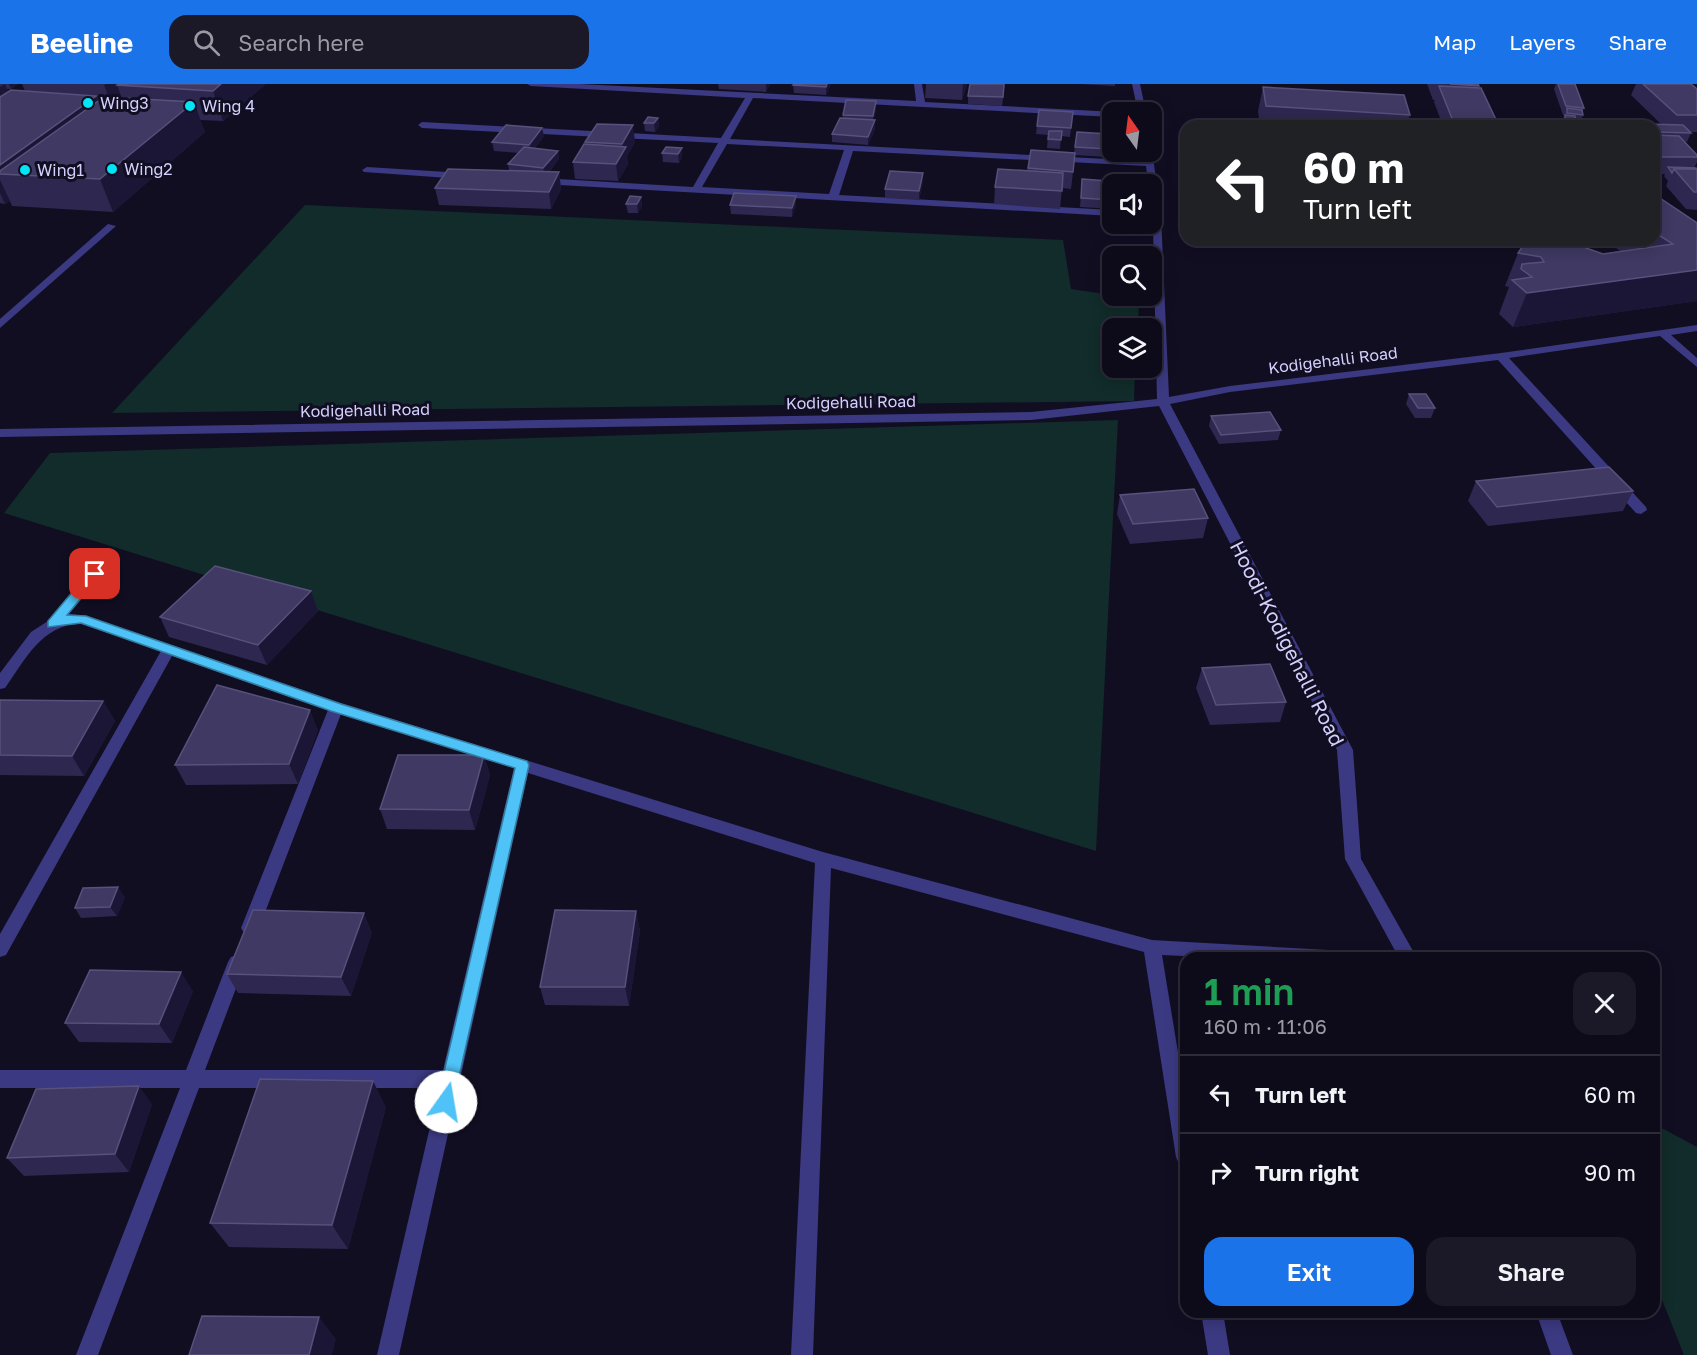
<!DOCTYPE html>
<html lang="en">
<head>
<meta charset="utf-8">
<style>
  :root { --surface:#0d0a1a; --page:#1b1827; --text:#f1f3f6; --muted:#9a9aa2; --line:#2d2b39; --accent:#1a73e8 }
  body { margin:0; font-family:"Golos Text",sans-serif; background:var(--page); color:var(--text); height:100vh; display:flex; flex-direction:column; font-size:22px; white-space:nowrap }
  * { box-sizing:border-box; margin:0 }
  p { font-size:20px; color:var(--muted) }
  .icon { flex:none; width:33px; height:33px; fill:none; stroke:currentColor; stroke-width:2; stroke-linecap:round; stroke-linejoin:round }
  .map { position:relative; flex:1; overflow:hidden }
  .side { position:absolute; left:1180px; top:868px; width:480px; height:366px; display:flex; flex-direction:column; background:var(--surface); border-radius:18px; box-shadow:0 3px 15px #0003,0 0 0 2px var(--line) }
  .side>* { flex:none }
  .guide { position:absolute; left:1180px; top:36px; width:480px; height:126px; border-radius:18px; box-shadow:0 3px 15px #0003,0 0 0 2px var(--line); background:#202124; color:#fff; overflow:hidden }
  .needle { width:39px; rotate:346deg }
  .controls { position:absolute; left:1102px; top:18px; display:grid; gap:12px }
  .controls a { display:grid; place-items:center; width:60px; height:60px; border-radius:12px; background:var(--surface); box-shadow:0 3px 15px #0003,0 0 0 2px var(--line); font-size:30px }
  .pin { position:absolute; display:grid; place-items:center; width:51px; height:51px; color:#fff; margin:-26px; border-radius:12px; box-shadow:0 3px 9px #0006 }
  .me { position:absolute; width:66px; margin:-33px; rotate:13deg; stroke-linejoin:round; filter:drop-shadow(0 0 4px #0008) }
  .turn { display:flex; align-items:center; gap:21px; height:126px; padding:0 24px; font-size:27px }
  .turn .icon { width:78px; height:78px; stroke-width:2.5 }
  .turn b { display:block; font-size:42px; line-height:51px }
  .round { display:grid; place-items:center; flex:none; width:63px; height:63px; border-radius:18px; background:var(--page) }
  .overview { display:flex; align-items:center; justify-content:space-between; height:102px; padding:0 24px }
  h1 { font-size:36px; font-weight:600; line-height:45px; color:#1e9e55 }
  .action { display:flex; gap:12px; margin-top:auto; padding:12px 24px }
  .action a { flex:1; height:69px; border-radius:18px; background:var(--accent); color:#fff; font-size:24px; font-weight:600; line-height:69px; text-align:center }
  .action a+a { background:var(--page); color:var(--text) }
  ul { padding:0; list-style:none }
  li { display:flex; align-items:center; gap:18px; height:78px; padding:0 24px; border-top:2px solid var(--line) }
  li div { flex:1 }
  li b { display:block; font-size:22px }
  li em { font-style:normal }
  header { display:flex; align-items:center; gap:36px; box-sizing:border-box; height:84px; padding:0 30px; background:var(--accent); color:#fff }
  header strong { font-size:28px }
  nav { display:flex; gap:33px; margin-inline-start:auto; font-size:21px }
  .search { width:420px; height:54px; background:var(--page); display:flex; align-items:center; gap:15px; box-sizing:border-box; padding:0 21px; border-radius:18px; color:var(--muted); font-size:22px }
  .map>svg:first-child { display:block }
  .green { fill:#112c2a }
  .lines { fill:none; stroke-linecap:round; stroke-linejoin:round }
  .minor { fill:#3b3981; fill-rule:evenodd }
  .wall { fill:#2e2750; fill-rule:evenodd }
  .shaded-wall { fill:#1b1536 }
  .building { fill:#3f3963; stroke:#57517b; stroke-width:1.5 }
  .route { fill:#4fc3f7; stroke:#337fa1; stroke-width:1.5 }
  .poi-dot { fill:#03e4f7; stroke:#110e22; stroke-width:2 }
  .labels { text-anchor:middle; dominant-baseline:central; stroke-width:6; stroke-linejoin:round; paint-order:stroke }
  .far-poi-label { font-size:16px; fill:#d4d0fe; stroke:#110e22; text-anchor:start }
  .far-street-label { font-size:16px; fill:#d4d0fe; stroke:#110e22 }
  .street-label { font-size:20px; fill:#d4d0fe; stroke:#110e22 }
</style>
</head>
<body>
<header>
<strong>Beeline</strong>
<div class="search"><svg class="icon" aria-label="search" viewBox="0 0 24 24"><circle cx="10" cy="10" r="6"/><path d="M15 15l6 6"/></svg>Search here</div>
<nav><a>Map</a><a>Layers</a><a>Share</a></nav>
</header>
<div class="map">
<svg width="1697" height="1271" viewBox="0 0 1697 1271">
  <rect width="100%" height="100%" fill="#110e22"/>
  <!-- green -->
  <g class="green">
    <path d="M305,121L1063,156L1071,205L1139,215L1138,244H1113V284H1135L1134,317L112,329Z"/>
    <path d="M1118,336L1096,767L4,429L50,369Z"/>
    <path d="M1654,1040L1697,1063V1271H1684L1655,1198Z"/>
  </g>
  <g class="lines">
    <!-- minor -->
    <g class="minor">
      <path d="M527,0H579L916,17L914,0H922L925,18L1116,28H1113V33L753,14L730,55L1145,77V68L1152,66L1161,131L1169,313L1230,302L1501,269L1697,241V247L1671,251L1697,274V283L1660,252L1509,274L1646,423L1647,426L1641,430L1636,429L1498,276L1230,308L1170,320L1353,666L1361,775L1417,874H1399L1345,775L1337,666L1159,322L1031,336L0,353V345L1031,328L1157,315L1152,100H1148L1146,82L853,67L839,111L1113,126V132L541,100L536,97L541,94L693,103L718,59L422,44L418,41L422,38L721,54L745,14L531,2ZM727,60L844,66L829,110L702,103Z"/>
      <path d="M1132,0H1140L1146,28H1138Z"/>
      <path d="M367,83L463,89L468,92L463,95L364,88L362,86Z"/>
      <path d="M108,140L116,142L0,244V235Z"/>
      <path d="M109,470L116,474L114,477L69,530L87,532L341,619L823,768L1152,856L1346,867L1352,869L1355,874H1226L1162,871L1186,1017V1082L1179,1080L1176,1073L1144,868L831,784L813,1271H791L815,779L528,689L399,1271H377L439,1004H199L98,1271H76L180,1004H0V986H186L228,878L231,873L237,871L243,873L246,878L205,986H443L514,684L341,630L259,844L256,849L250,851L244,849L241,844L328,626L172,572L6,871L0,873V850L161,567L81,540C42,540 25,576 5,604L0,605V589L31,548L48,537L104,471Z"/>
      <path d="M1201,1228H1223L1230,1271H1208Z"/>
      <path d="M1536,1228H1557L1573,1271H1551Z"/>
    </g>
  </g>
  <!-- wall -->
  <g class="wall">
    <path d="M0,0H18L11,5H7L8,8L25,7L22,0H266L223,37L200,36L205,48L113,128L12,122L10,117L5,120L0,119Z"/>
    <path d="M718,0H770L766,8L719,5Z"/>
    <path d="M831,0L826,11L794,9L793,1Z"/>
    <path d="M926,0H967L962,16L925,14Z"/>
    <path d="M1005,0L1002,22L968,20V12Z"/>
    <path d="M1079,0H1115V2Z"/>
    <path d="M1427,0H1478V4L1499,42H1443L1434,18L1435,16H1433Z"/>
    <path d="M1556,0H1575L1584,24L1583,27V31L1580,39H1576V42H1562V39L1564,31H1563L1554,5Z"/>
    <path d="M1636,0H1691L1697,5V48H1690L1691,49L1687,58L1684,57L1697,71V78L1694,84L1697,85V126L1686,125L1666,102L1668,97L1664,92L1665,90H1654V42H1646L1647,40H1661L1631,11Z"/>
    <path d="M1263,3L1410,31L1406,42H1260L1258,27Z"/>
    <path d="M876,25L873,36H875V45L868,61L832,58V50L843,34V31Z"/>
    <path d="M1073,28L1070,53L1061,52L1060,65L1047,64L1048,51L1036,50L1037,42Z"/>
    <path d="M658,34L659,42L655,48L645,47L644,39Z"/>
    <path d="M1077,48L1108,65L1107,73L1075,71L1071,105L1062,104L1060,125L994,120L995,103L1027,87L1031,66L1074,69Z"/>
    <path d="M544,52L535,64L558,67L559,75L549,88H559L561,105L551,125L439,121L435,104L509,87L508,80L519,69L494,67L492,58Z"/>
    <path d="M585,58H635L627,72L628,80L618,97L575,95L573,78L586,61Z"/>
    <path d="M682,64V73L679,79L663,78L662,69Z"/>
    <path d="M923,89V98L919,116L885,114V105Z"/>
    <path d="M1082,95L1113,100V125L1080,123Z"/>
    <path d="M1654,110L1697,139V217L1513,243L1499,230L1509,203L1505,202L1518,169L1527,156H1654ZM1590,158L1611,160L1620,167L1603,170L1588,164Z"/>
    <path d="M796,112V121L792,133L731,130L730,121Z"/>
    <path d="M641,113L642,122L638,129H628L626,120Z"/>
    <path d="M1409,310L1435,324L1431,334H1415L1406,320Z"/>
    <path d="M1211,332L1281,346L1278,356L1219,360L1209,342Z"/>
    <path d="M1476,397L1633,407L1623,427L1488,442L1468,417Z"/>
    <path d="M1120,411L1208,434L1203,454L1130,460L1117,430Z"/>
    <path d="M311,507L318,527L267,581L169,553L160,533Z"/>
    <path d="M1202,584L1286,618L1280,638L1210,641L1196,604Z"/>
    <path d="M0,616L103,617L115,637L84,692L0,691Z"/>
    <path d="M318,646L298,700L186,701L175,681Z"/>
    <path d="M484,671L490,691L475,746L387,745L380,725Z"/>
    <path d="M125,813L117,832L81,834L75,824Z"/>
    <path d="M636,827L640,847L629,922L545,921L540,903Z"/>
    <path d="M372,848L351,912L238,909L227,890Z"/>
    <path d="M193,907L172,959L79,958L65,939Z"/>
    <path d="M152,1020L129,1088L24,1092L7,1074Z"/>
    <path d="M386,1023L348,1165L229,1163L210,1139Z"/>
  </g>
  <!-- shaded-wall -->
  <g class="shaded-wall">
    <path d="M5,0L8,8L0,14V3Z"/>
    <path d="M9,0H18L11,5Z"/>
    <path d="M106,0H150L117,1L126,25L116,31L104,1Z"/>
    <path d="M221,0H266L223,37L213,7Z"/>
    <path d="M766,0H770L766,8Z"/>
    <path d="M827,0H831L826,11V3Z"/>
    <path d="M963,0H967L962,16Z"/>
    <path d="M96,12L108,42L0,90V81Z"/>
    <path d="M876,17V25L873,40V32Z"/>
    <path d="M194,18L205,48L113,128L100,95Z"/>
    <path d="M658,34L659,42L655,48L654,39Z"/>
    <path d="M875,36V45L868,61V53Z"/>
    <path d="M633,41L635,58L627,72L628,80L618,97L616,80L623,68L622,60Z"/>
    <path d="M542,44L544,52L531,69L529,61Z"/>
    <path d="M682,64V73L679,79L678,70Z"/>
    <path d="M558,67L559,75L545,92L543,84Z"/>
    <path d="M559,88L561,105L551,125L549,108Z"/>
    <path d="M923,89V98L919,116V107Z"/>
    <path d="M0,96L10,117L5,120L0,109Z"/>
    <path d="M796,112V121L792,133V124Z"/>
    <path d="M641,113L642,122L638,129L637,120Z"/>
    <path d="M1590,156H1592L1572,198Z"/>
    <path d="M1697,186V217L1513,243L1527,209Z"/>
    <path d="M311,507L318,527L267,581L258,561Z"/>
    <path d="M103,617L115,637L84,692L72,672Z"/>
    <path d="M310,626L318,646L298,700L289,680Z"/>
    <path d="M484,671L490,691L475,746L469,726Z"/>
    <path d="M118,803L125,813L117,832L110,823Z"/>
    <path d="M636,827L640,847L629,922L625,903Z"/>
    <path d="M364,829L372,848L351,912L341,893Z"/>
    <path d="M181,888L193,907L172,959L159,940Z"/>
    <path d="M373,997L386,1023L348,1165L332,1141Z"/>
    <path d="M139,1002L152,1020L129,1088L115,1070Z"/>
    <path d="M319,1233L336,1255L332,1271H309Z"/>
  </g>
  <!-- building -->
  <g class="building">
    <path d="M118,0H221L213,7L117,1Z"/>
    <path d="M794,0H827L826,3L793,1Z"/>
    <path d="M970,0H1004L1003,13L968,12Z"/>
    <path d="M1450,0H1478L1479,2Z"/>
    <path d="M1558,0H1575L1584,24L1566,22Z"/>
    <path d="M1643,0H1691L1697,5V31H1677Z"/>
    <path d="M1439,2L1481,4L1499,42H1455Z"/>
    <path d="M1263,3L1404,11L1410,31L1266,22Z"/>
    <path d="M11,6L96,12L0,81V13Z"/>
    <path d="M104,13L194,18L100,95L0,90V87Z"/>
    <path d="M846,16L876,17L873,32L843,31Z"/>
    <path d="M1567,24L1582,26L1583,31L1567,29Z"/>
    <path d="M1039,26L1073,28L1071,44L1037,42Z"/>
    <path d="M1565,31L1575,32L1576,40L1566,39Z"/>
    <path d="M648,33L658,34L654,39H644Z"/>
    <path d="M840,34L875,36L868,53L832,50Z"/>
    <path d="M1262,39L1307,42H1263Z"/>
    <path d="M597,40L633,41L622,60L585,58Z"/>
    <path d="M1647,40L1683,41L1691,49L1654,48V42H1649Z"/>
    <path d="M506,41L542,44L529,61L492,58Z"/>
    <path d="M1049,47H1062L1061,56L1048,55Z"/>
    <path d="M1077,48L1109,50L1108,65L1075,63Z"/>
    <path d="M1654,51L1679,52L1697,71V73H1654Z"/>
    <path d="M584,60L626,63L616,80L573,78Z"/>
    <path d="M524,63L558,67L543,84L508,80Z"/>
    <path d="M666,63L682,64L678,70L662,69Z"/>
    <path d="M1031,66L1075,69L1073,88L1028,84Z"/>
    <path d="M1668,83L1696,84L1697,85H1674L1672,89Z"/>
    <path d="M448,85L559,88L549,108L435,104Z"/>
    <path d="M998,85L1063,89L1062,107L995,103Z"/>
    <path d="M1674,85H1697V108H1694Z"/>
    <path d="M890,87L923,89L919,107L885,105Z"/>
    <path d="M1082,95L1121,98V100H1113V116L1081,114Z"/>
    <path d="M734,109L796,112L792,124L730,121Z"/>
    <path d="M1654,110L1697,139V186L1527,209L1512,196L1532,193L1521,185L1522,180L1544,178L1541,173L1518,169L1527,156H1590L1586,164L1603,170L1673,160L1654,148Z"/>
    <path d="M630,112L641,113L637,120H626Z"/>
    <path d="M1409,310H1426L1435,324H1418Z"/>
    <path d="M1270,328L1281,346L1221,351L1211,332Z"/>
    <path d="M1609,383L1633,407L1497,423L1476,397Z"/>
    <path d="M1194,405L1208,434L1133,440L1120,411Z"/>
    <path d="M215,482L311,507L258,561L160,533Z"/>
    <path d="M1270,580L1286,618L1216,621L1202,584Z"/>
    <path d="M217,601L310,626L289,680L175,681Z"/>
    <path d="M0,616L103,617L72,672L0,671Z"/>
    <path d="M398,671H484L469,726L380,725Z"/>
    <path d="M118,803L110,823L75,824L83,804Z"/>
    <path d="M253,826L364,829L341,893L227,890Z"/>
    <path d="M555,826L636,827L625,903H540Z"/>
    <path d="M90,886L181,888L159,940L65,939Z"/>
    <path d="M260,995L373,997L332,1141L210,1139Z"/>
    <path d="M139,1002L115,1070L7,1074L36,1005Z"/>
    <path d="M202,1232L319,1233L309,1271H189Z"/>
  </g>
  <!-- route -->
  <path class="route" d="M95,486L101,490L67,531L86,532L341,620L527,677L529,681L452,1024L446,1026L439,1024L437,1018L515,684L331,627L81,539L48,543V537L90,487Z"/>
  <!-- markers -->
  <g class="poi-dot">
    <circle cx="88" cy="19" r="6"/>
    <circle cx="190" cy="22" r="6"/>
    <circle cx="112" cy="85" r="6"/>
    <circle cx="25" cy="86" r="6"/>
  </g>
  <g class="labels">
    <!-- far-poi labels -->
    <g class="far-poi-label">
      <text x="100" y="19">Wing3</text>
      <text x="202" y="22">Wing 4</text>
      <text x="124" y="85">Wing2</text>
      <text x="37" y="86">Wing1</text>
    </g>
    <!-- far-street labels -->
    <g class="far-street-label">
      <text transform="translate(1333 276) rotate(-7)">Kodigehalli Road</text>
      <text transform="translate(851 318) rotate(-1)">Kodigehalli Road</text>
      <text transform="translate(365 326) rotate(-1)">Kodigehalli Road</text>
    </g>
    <!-- street labels -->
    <g class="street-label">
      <text transform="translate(1288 559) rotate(63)">Hoodi-Kodigehalli Road</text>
    </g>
  </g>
</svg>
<div class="controls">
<a><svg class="needle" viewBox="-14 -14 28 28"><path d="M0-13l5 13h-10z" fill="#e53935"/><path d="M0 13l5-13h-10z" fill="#9a9aa2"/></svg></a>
<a><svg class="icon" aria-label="sound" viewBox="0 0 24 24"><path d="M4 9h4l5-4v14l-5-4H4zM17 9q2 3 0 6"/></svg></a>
<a><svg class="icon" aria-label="search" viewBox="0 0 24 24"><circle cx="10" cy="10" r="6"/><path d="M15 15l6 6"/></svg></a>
<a><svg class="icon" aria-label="layers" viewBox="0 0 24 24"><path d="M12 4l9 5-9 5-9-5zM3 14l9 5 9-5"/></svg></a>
</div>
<div class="pin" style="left:95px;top:490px;background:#d93025"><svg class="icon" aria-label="arrive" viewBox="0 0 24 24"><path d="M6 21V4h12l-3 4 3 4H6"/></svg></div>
<svg class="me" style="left:446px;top:1018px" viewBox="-20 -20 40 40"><circle r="19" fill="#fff"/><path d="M0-13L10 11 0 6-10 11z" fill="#4fc3f7"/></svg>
<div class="guide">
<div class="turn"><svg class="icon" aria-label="left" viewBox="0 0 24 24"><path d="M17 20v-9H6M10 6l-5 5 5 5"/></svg><div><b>60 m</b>Turn left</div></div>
</div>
<section class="side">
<div class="overview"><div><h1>1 min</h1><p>160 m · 11:06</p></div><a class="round"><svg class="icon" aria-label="close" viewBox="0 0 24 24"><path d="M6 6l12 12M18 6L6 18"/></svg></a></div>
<ul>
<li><svg class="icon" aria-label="left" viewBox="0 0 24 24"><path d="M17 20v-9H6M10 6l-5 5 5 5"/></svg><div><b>Turn left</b></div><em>60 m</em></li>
<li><svg class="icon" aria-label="right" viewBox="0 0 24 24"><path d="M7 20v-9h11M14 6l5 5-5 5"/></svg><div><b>Turn right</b></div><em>90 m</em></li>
</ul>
<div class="action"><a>Exit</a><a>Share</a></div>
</section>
</div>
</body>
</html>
